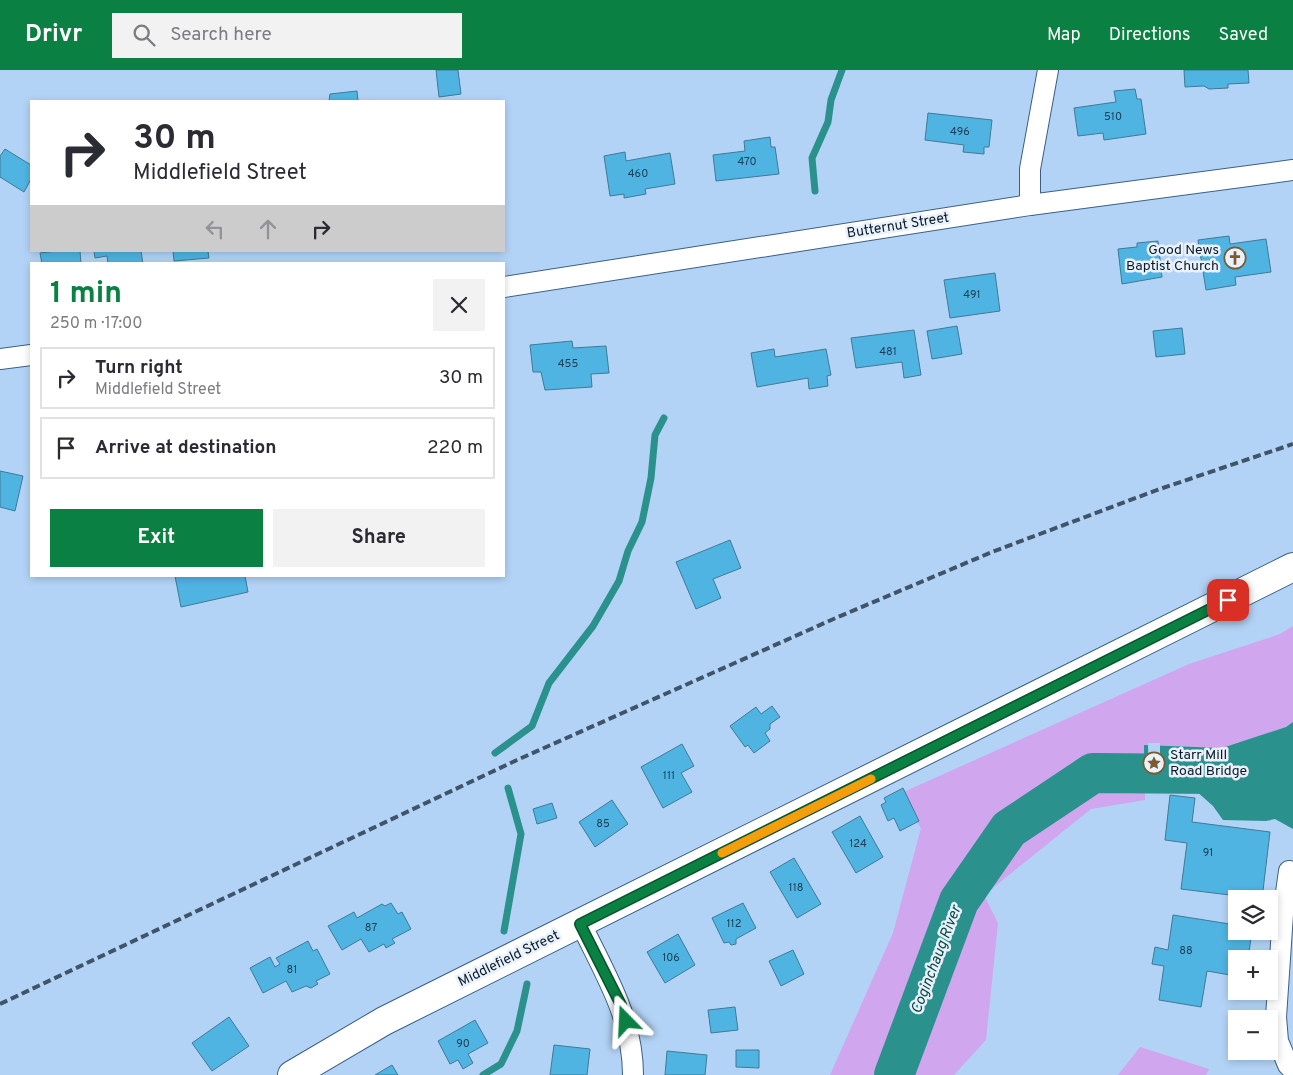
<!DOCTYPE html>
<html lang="en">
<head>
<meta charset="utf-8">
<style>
  :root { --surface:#fff; --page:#f2f2f3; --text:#2b2b33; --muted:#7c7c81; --line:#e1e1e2; --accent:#0b8043 }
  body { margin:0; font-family:Overpass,sans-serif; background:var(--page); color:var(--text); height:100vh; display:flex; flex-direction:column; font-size:19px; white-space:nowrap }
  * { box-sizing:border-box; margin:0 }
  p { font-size:16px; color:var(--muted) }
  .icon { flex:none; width:28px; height:28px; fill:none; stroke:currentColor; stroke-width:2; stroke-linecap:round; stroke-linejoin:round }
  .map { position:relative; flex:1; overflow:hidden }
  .details { position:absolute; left:30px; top:192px; width:475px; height:315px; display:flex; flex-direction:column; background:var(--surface); border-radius:0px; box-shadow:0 2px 8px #0003 }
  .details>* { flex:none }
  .hud { position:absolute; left:30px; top:30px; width:475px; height:152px; border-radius:0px; box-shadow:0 2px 8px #0003; background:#fff; color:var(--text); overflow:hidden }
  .fabs { position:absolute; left:1228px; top:820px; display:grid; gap:10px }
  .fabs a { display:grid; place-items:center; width:50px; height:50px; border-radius:0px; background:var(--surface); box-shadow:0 2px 8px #0003; font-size:25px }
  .pin { position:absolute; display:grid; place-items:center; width:42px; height:42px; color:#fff; margin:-21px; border-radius:10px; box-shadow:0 2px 8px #0006 }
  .me { position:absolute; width:55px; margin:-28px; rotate:339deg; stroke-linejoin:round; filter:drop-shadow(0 0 4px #0008) }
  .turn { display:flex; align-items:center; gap:18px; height:105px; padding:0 20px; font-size:22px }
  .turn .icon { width:65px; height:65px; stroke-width:2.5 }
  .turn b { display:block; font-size:35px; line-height:42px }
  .lanes { display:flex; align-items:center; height:48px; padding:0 20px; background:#0003; justify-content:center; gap:25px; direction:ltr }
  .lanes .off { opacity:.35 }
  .round { display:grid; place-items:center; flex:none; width:52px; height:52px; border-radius:0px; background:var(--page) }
  .head { display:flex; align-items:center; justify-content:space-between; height:85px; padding:0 20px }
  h1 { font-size:30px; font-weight:700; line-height:38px; color:var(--accent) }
  .cta { display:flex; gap:10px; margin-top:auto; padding:10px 20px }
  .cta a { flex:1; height:58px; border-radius:0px; background:var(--accent); color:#fff; font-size:20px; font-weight:700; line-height:58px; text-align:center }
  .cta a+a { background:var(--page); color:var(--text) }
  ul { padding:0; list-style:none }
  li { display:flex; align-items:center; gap:15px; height:62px; margin:0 10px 8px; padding:0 10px; border:2px solid var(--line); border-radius:0px }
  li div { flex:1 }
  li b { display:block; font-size:19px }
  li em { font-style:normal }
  header { display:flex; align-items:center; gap:30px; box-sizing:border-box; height:70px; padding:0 25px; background:var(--accent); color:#fff }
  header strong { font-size:24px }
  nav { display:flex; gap:28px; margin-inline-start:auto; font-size:18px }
  .search { width:350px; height:45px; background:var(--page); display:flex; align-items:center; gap:12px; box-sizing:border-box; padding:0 18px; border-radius:0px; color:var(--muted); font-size:19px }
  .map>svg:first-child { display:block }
  .green { fill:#d0a6ee }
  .water { fill:#2b918d }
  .pier { fill:#b3d3f6 }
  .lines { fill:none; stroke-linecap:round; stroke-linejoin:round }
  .stream { stroke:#2b918d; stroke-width:7 }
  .river { stroke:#2b918d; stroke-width:40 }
  .building { fill:#50b4e2; stroke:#3f7a96 }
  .minor-casing { stroke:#3b5f86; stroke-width:22 }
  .secondary-casing { stroke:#3b5f86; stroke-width:30 }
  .minor { stroke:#fff; stroke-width:20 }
  .secondary { stroke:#fff; stroke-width:28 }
  .rail { stroke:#3f5469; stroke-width:4; stroke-dasharray:8 4; stroke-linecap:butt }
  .route-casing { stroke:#07532c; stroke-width:12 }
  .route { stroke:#0b8043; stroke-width:9 }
  .slow { stroke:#f59e0b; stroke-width:9 }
  .labels { text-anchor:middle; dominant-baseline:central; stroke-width:5; stroke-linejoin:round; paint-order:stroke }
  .number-label { font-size:11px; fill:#1c4058 }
  .street-label { font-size:14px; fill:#0b1a2a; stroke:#e9f1fa }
  .poi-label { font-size:14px; fill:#0b1a2a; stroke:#e9f1fa; text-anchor:end }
  .water-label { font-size:15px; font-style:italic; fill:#0a4644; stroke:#e9f1fa }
</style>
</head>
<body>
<header>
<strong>Drivr</strong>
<div class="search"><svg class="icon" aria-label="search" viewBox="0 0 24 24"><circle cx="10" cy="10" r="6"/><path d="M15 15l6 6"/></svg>Search here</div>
<nav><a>Map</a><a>Directions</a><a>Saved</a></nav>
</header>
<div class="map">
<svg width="1293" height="1005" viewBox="0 0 1293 1005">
  <rect width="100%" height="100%" fill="#b3d3f6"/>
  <!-- green -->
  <g class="green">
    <path d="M1293,556V652L1286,657L1222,678L1144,675L1145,730L1091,739L984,825L998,853L986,970L954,1005H830L893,863L921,758L899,724L1189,594L1280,564Z"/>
    <path d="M1140,977L1209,999L1206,1005H1118Z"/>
  </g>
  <!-- water -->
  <path class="water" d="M1293,652V759L1275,749L1266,751L1223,750L1213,736L1195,720L1144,716V675L1222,678L1286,657Z"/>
  <!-- pier -->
  <path class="pier" d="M1148,673H1160V719H1149Z"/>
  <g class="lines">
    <!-- stream -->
    <g class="stream">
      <path d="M815,121L812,88L828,52L831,30L842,0"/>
      <path d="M495,683L532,656L549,613L593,556L619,511L628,481L642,452L651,408L655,365L664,348"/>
      <path d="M504,861L521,764L508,718"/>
      <path d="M483,1005L501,994L517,961L527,914"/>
    </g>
    <!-- river -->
    <path class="river" d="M894,1005L959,831L1009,759L1093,703L1213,704L1281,699L1293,694"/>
  </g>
  <!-- building -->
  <g class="building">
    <path d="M436,0H458L461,24L439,27Z"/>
    <path d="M1184,0H1248L1249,13L1228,14V18L1209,19L1204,16L1185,17Z"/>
    <path d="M1135,19L1137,29H1141L1146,64L1104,70L1103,63L1078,66L1074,38L1116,32L1114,21Z"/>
    <path d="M357,21L358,31H329L330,24Z"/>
    <path d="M928,43L992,50L989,77H984V84L963,82L964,75L925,70Z"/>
    <path d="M770,67L771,77H775L779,104L716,111L713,85L745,81L744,71Z"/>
    <path d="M5,79L31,95V109L24,122L0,107V86Z"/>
    <path d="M625,82L626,91L670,83L675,114L645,119L646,124L624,128V124L610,126L604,86Z"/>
    <path d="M1229,166L1230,174L1266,169L1271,202L1235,207L1236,215L1206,220L1198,170Z"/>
    <path d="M1158,171L1162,207L1122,214L1118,179L1137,177V173Z"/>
    <path d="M56,181H80L81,194H42L40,183Z"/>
    <path d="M94,181H141L143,194H108L107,186L95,188Z"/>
    <path d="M173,181H208L209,188L174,191Z"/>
    <path d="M995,203L1000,241L950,248L944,210Z"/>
    <path d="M957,256L962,284L932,289L927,261Z"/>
    <path d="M1182,258L1185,284L1156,287L1153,261Z"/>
    <path d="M914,260L921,305L904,308L902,292L856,298L851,268Z"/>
    <path d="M572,271L573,278L606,276L609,303L591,304L592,317L545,320L541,302H533L530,275Z"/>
    <path d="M774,279L775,287L826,279L831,305L827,306L828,316L809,319L808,308L757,317L751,283Z"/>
    <path d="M0,401L23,406L15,441L0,437Z"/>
    <path d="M730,470L741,498L713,509L721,528L696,539L676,492Z"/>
    <path d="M175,506H245L248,522L181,537Z"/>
    <path d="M772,636L780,647L770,654V659L765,663L770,671L754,683L748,675L745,677L730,656L756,637L761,644Z"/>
    <path d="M682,674L694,696L681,703L692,722L663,738L641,697Z"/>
    <path d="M903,718L919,751L900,761L894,748L888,751L881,735L886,732L884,728Z"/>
    <path d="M1170,725L1195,728L1192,752L1270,762L1262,829L1181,819L1187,773L1165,770Z"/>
    <path d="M612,730L628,754L595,777L579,752Z"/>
    <path d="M552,733L557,748L537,754L533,739Z"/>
    <path d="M860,746L883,787L856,803L832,762Z"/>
    <path d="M794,788L821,834L797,848L770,802Z"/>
    <path d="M391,833L398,844L402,842L411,859L392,869L395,873L386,878L384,874L369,882L361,869L342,880L328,856L354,842L357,848L382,834L385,836Z"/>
    <path d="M743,833L756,858L736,869V874L731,875L729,872L724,873L712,848Z"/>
    <path d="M1173,845L1236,855V861H1252L1248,889H1236V906L1207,901L1201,937L1159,930L1164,896L1152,894L1155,877L1168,880Z"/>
    <path d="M678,864L695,895L665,913L647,882Z"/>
    <path d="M308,871L313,881L317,879L330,904L316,911L318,914L311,918L306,916L292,922L286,911L263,923L250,898L270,887L275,897L280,894L276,888Z"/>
    <path d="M793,880L804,904L781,916L769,891Z"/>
    <path d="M735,937L738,960L711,963L708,940Z"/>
    <path d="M229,947L249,976L212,1001L192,973Z"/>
    <path d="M475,950L488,973L468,984L473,993L463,999L458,990L450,994L438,971Z"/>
    <path d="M554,975L590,979L587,1005H550Z"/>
    <path d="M736,980H759V998L736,997Z"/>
    <path d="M667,981L707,985L705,1005H665Z"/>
    <path d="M392,995L398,1005H375Z"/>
  </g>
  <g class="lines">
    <!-- minor casing -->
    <g class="minor-casing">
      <g id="minor">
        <path d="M1030,135V99L1048,0"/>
        <path d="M504,217L1030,135L1293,100"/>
        <path d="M0,289L31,285"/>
        <path d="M1289,801L1283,844L1276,947L1278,971L1288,995L1293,1000"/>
        <path d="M581,854C605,904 633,948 633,1005"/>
      </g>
    </g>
    <!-- secondary casing -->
    <g class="secondary-casing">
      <path id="secondary" d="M292,1005L384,951L1293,497"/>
    </g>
    <!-- minor -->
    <use href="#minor" class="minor"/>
    <!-- secondary -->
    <use href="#secondary" class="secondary"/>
    <!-- rail -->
    <path class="rail" d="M0,934L517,690L838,547L992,482L1157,420L1293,374"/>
  </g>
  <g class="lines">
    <!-- route casing -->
    <g class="route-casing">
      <path id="route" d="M626,951L621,935L580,854L1228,530"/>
    </g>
    <!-- route -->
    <use href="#route" class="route"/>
    <!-- slow -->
    <path class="slow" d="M722,783L871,709"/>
  </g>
  <!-- icons -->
  <defs>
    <g id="church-ring" transform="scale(1.125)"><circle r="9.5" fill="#e9f1fa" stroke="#7b5a31" stroke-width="1.5"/><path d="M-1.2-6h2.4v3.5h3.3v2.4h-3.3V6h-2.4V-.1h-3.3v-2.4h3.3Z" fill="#7b5a31"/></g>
    <g id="sight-ring" transform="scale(1.125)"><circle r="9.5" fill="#e9f1fa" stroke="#7b5a31" stroke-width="1.5"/><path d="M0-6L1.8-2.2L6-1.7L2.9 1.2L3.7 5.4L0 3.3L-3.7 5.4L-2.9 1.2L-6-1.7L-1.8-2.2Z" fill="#7b5a31"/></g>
  </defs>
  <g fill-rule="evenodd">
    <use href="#church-ring" x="1235" y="188"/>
    <use href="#sight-ring" x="1154" y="693"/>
  </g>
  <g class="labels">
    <!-- number labels -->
    <g class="number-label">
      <text x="1113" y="47">510</text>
      <text x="960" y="62">496</text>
      <text x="747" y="92">470</text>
      <text x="638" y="104">460</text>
      <text x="972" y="225">491</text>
      <text x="888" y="282">481</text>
      <text x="568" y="294">455</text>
      <text x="669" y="706">111</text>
      <text x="603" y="754">85</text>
      <text x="858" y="774">124</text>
      <text x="1208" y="783">91</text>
      <text x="796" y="818">118</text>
      <text x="734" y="854">112</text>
      <text x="371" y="858">87</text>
      <text x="1186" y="881">88</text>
      <text x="671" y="888">106</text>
      <text x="292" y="900">81</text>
      <text x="463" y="974">90</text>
    </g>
    <!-- street labels -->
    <g class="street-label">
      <text transform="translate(898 156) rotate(-9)">Butternut Street</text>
      <text transform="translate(509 889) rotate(-26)">Middlefield Street</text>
    </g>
    <!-- poi labels -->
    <g class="poi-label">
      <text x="1219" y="180">Good News<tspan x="1219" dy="16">Baptist Church</tspan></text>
      <text x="1170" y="685" text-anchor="start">Starr Mill<tspan x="1170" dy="16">Road Bridge</tspan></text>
    </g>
    <!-- water labels -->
    <g class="water-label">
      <text transform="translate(937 890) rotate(-69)">Coginchaug River</text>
    </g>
  </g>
</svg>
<div class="fabs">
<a><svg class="icon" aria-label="layers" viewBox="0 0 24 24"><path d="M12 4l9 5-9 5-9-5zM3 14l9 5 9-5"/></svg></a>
<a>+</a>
<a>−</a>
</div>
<div class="pin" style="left:1228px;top:530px;background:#d93025"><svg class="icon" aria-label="arrive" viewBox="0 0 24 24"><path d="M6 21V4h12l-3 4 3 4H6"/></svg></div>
<svg class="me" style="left:626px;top:951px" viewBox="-20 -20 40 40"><path d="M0-17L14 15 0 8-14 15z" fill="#0b8043" stroke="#fff" stroke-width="4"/></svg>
<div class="hud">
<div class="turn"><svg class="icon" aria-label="right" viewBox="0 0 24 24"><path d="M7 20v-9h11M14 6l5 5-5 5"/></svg><div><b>30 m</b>Middlefield Street</div></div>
<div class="lanes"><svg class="icon off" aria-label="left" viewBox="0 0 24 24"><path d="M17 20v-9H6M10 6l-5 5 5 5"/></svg><svg class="icon off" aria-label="ahead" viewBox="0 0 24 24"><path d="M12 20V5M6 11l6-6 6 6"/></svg><svg class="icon" aria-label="right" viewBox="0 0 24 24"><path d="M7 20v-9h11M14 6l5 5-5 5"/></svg></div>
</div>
<section class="details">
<div class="head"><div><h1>1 min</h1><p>250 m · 17:00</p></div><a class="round"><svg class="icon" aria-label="close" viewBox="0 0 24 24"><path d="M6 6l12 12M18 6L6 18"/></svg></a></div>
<ul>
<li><svg class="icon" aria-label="right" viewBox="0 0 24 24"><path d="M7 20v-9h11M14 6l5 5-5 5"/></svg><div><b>Turn right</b><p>Middlefield Street</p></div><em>30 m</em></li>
<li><svg class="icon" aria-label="arrive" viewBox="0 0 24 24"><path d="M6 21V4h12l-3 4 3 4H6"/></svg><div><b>Arrive at destination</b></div><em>220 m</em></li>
</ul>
<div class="cta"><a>Exit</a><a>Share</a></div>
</section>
</div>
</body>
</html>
